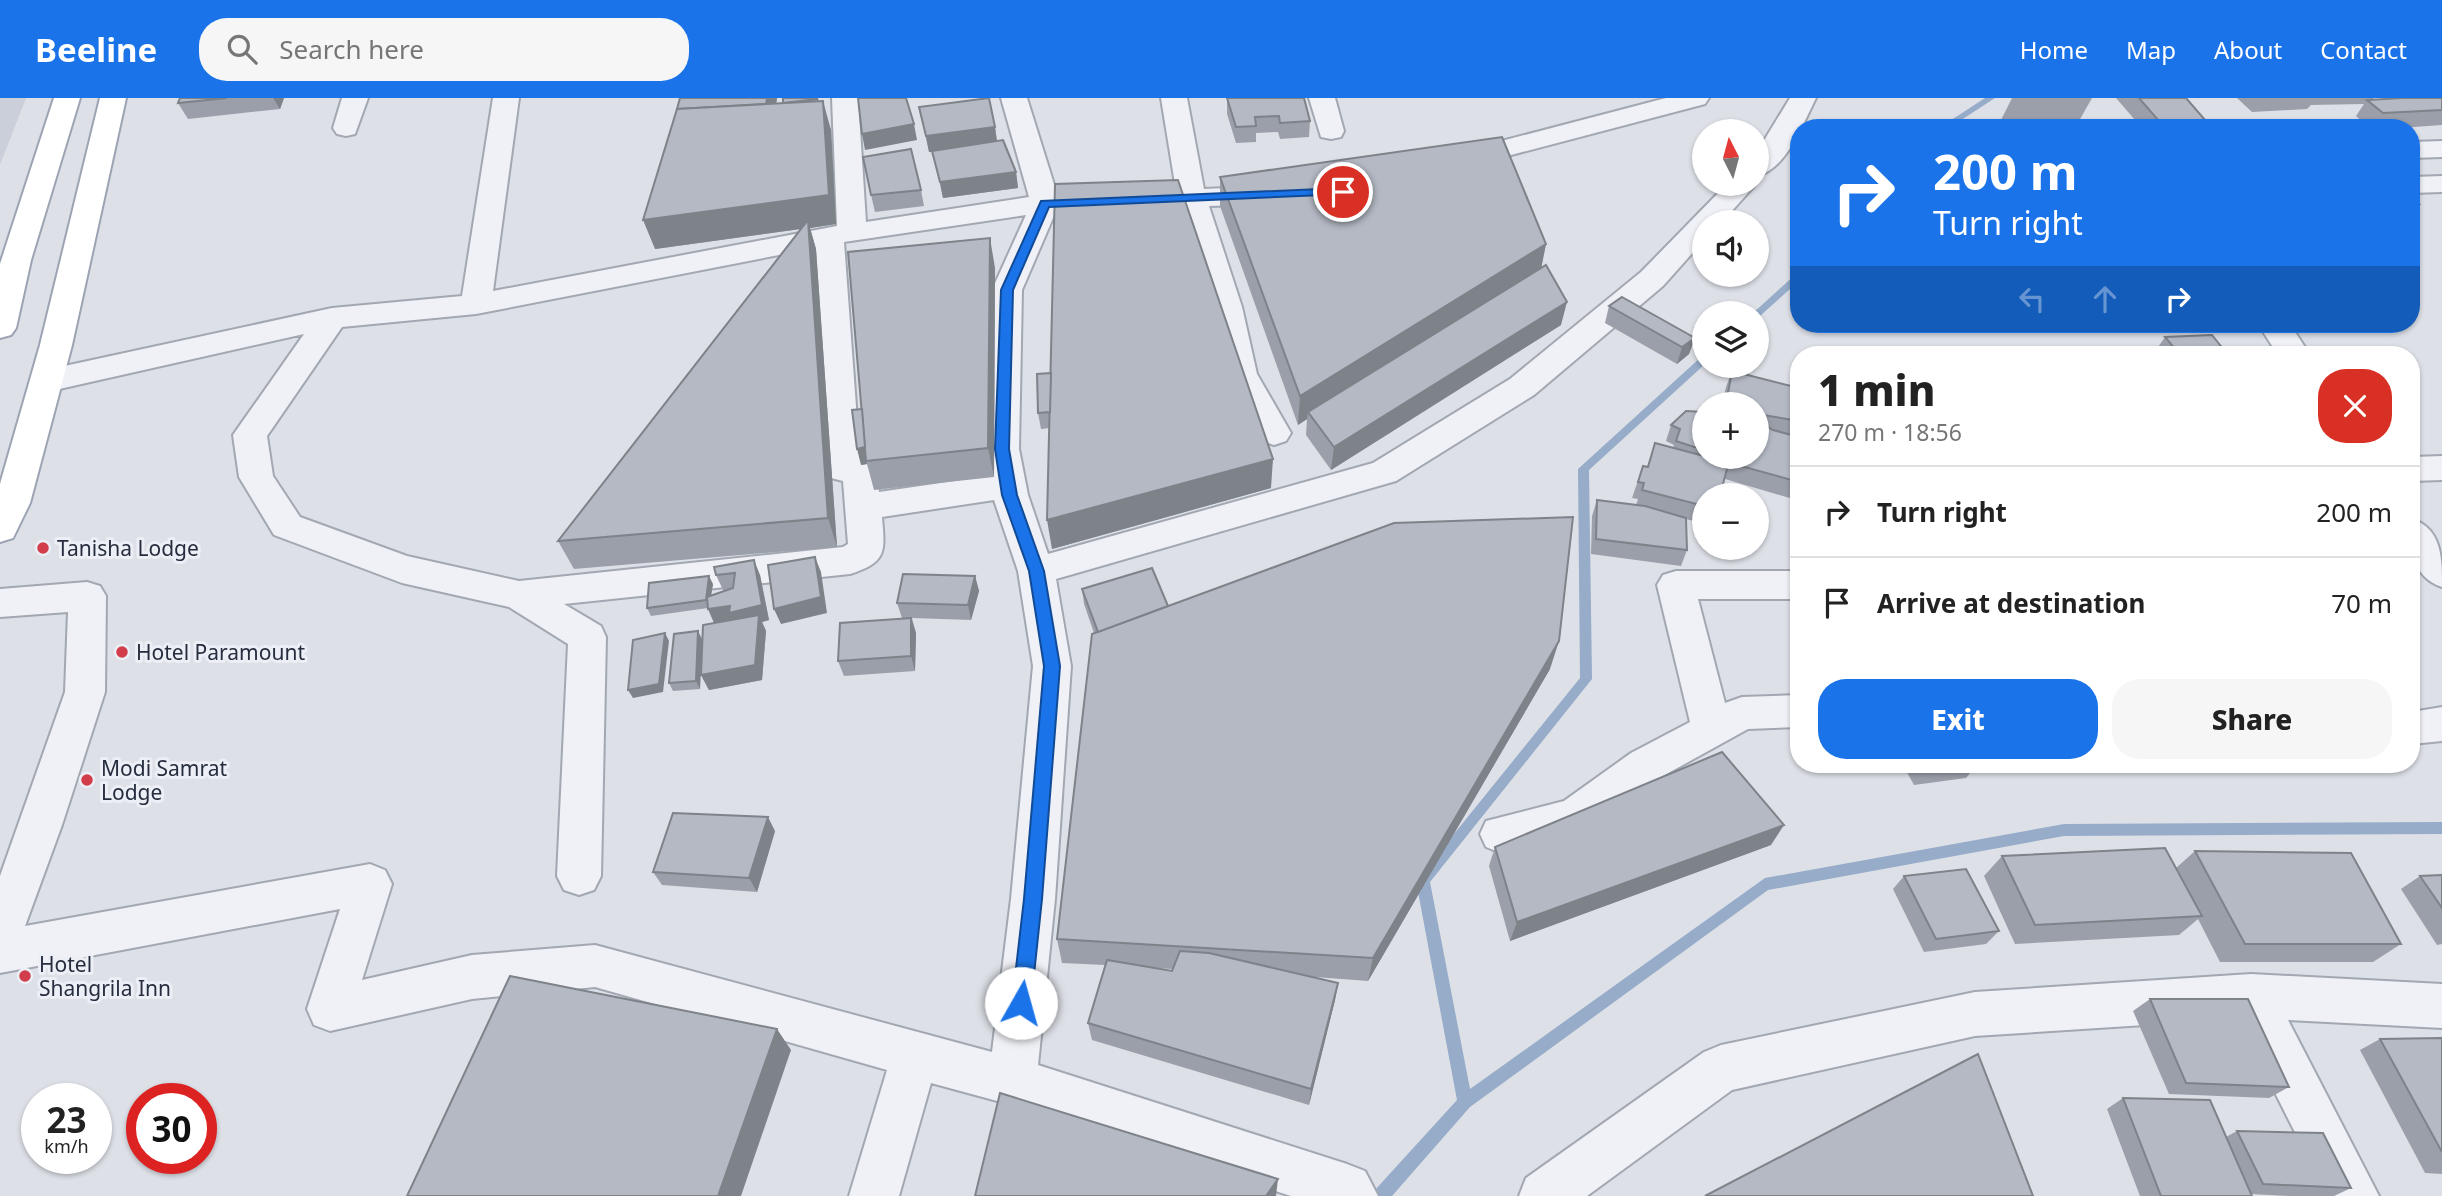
<!DOCTYPE html>
<html lang="en">
<head>
<meta charset="utf-8">
<style>
  :root { --surface:#fff; --page:#f6f6f6; --text:#222; --muted:#767676; --line:#e0e0e0; --accent:#1a73e8 }
  body { margin:0; font-family:"Noto Sans",sans-serif; background:var(--page); color:var(--text); height:100vh; display:flex; flex-direction:column; font-size:26px; white-space:nowrap }
  * { box-sizing:border-box; margin:0 }
  p { font-size:23px; color:var(--muted) }
  .icon { flex:none; width:38px; height:38px; fill:none; stroke:currentColor; stroke-width:2; stroke-linecap:round; stroke-linejoin:round }
  .map { position:relative; flex:1; overflow:hidden }
  .details { position:absolute; left:1790px; top:248px; width:630px; height:427px; display:flex; flex-direction:column; background:var(--surface); border-radius:28px; box-shadow:0 2px 5px #0004 }
  .details>* { flex:none }
  .hud { position:absolute; left:1790px; top:21px; width:630px; height:214px; border-radius:28px; box-shadow:0 2px 5px #0004; background:#1a73e8; color:#fff; overflow:hidden }
  .needle { width:46px; rotate:354deg }
  .tools { position:absolute; left:1692px; top:21px; display:grid; gap:14px }
  .tools a { display:grid; place-items:center; width:77px; height:77px; border-radius:50%; background:var(--surface); box-shadow:0 2px 5px #0004; font-size:35px }
  .speed { position:absolute; left:21px; top:985px; display:flex; gap:14px; font-size:35px; font-weight:700; text-align:center }
  .speed>* { display:grid; place-content:center; width:91px; height:91px; border-radius:50%; background:var(--surface); box-shadow:0 2px 5px #0004; line-height:1 }
  .speed small { font-size:18px; font-weight:400 }
  .speed .limit { border:10px solid #d22; background:#fff; color:#111 }
  .pin { position:absolute; display:grid; place-items:center; width:60px; height:60px; color:#fff; margin:-30px; border:4px solid #fff; border-radius:50%; box-shadow:0 2px 7px #0007 }
  .me { position:absolute; width:77px; margin:-38px; rotate:7deg; stroke-linejoin:round; filter:drop-shadow(0 0 5px #0008) }
  .turn { display:flex; align-items:center; gap:24px; height:147px; padding:0 28px; font-size:32px }
  .turn .icon { width:91px; height:91px; stroke-width:2.5 }
  .turn b { display:block; font-size:49px; line-height:60px }
  .lanes { display:flex; align-items:center; height:66px; padding:0 28px; background:#0003; justify-content:center; gap:35px; direction:ltr }
  .lanes .off { opacity:.35 }
  .round { display:grid; place-items:center; flex:none; width:74px; height:74px; border-radius:28px; background:var(--page) }
  .summary { display:flex; align-items:center; justify-content:space-between; height:119px; padding:0 28px }
  h1 { font-size:42px; font-weight:800; line-height:52px }
  .action { display:flex; gap:14px; margin-top:auto; padding:14px 28px }
  .action a { flex:1; height:80px; border-radius:28px; background:var(--accent); color:#fff; font-size:28px; font-weight:800; line-height:80px; text-align:center }
  .action a+a { background:var(--page); color:var(--text) }
  ul { padding:0; list-style:none }
  li { display:flex; align-items:center; gap:21px; height:91px; padding:0 28px; border-top:2px solid var(--line) }
  li div { flex:1 }
  li b { display:block; font-size:26px }
  li em { font-style:normal }
  header { display:flex; align-items:center; gap:42px; box-sizing:border-box; height:98px; padding:0 35px; background:var(--accent); color:#fff }
  header strong { font-size:33px }
  nav { display:flex; gap:38px; margin-inline-start:auto; font-size:24px }
  .search { width:490px; height:63px; background:var(--page); display:flex; align-items:center; gap:18px; box-sizing:border-box; padding:0 24px; border-radius:28px; color:var(--muted); font-size:26px }
  .map>svg:first-child { display:block }
  .built { fill:#cbcfd9 }
  .lines { fill:none; stroke-linecap:round; stroke-linejoin:round }
  .stream { fill:#96acc9; fill-rule:evenodd }
  .minor-casing { stroke:#a2a7b1; stroke-width:4 }
  .major-casing { stroke:#9ca4b3; stroke-width:4 }
  .minor { fill:#f0f1f6; fill-rule:evenodd }
  .major { fill:#fff; fill-rule:evenodd }
  .wall { fill:#9b9fa9; fill-rule:evenodd }
  .shaded-wall { fill:#7e8289 }
  .building { fill:#b4b9c4; stroke:#7e8289; stroke-width:2 }
  .route { fill:#1a73e8; stroke:#114b97; stroke-width:2 }
  .poi-dot { fill:#d13d4a; stroke:#eceff5; stroke-width:2.5 }
  .labels { text-anchor:middle; dominant-baseline:central; stroke-width:6; stroke-linejoin:round; paint-order:stroke }
  .poi-label { font-size:21px; fill:#262d3e; stroke:#eceff5; text-anchor:start }
</style>
</head>
<body>
<header>
<strong>Beeline</strong>
<div class="search"><svg class="icon" aria-label="search" viewBox="0 0 24 24"><circle cx="10" cy="10" r="6"/><path d="M15 15l6 6"/></svg>Search here</div>
<nav><a>Home</a><a>Map</a><a>About</a><a>Contact</a></nav>
</header>
<div class="map">
<svg width="2442" height="1098" viewBox="0 0 2442 1098">
  <rect width="100%" height="100%" fill="#dde0e7"/>
  <!-- built -->
  <path class="built" d="M0,0H26L0,67Z"/>
  <g class="lines">
    <!-- stream -->
    <g class="stream">
      <path d="M1985,0H1995L1949,30H1939Z"/>
      <path d="M1799,175V183L1760,218L1757,219V215H1753L1796,176Z"/>
      <path d="M1704,259V267L1589,372L1592,581L1430,784L1470,991L1765,780L2064,726L2442,724V736L2064,738L1768,792L1470,1009L1392,1098H1373L1375,1092L1457,1002L1416,783L1580,580L1578,371L1700,260Z"/>
    </g>
    <!-- minor casing -->
    <g class="minor-casing">
      <g id="minor">
        <path d="M342,0H368L355,36L346,38L337,36L333,30Z"/>
        <path d="M493,0H519L493,193L837,128L832,0H858L866,124L1029,99L1001,0H1027L1057,96L1176,92L1161,0H1187L1204,91L1272,88L1282,91L1286,97L1282,103L1272,106L1209,108L1242,209L1257,276L1291,335L1286,343L1274,347L1262,343L1225,276L1212,209L1180,109L1056,113L1022,192L1019,351L1028,397L1048,456L1373,365L1510,281L1641,174L1727,86H1756L1722,124H1704V142L1663,188L1534,297L1396,383L1056,481L1071,568L1055,801L1038,967L1347,1066L1365,1073L1378,1098H1291L1012,1007L931,985L899,1098H849L887,972L595,889L472,901L330,933L314,927L307,911L340,811L0,875V778L65,594L68,514L0,519V491L87,484L100,488L106,498L105,594L62,727L25,828L370,766L385,772L392,786L362,882L472,857L595,847L992,954L1011,801L1033,568L1018,473L994,402L882,419C885,454 887,464 850,476L564,506L601,528L606,539L601,778L594,792L579,797L564,792L557,778L568,546L509,509L402,485L274,437L239,379L233,337L304,236L46,294L34,291L30,283L34,275L46,272L332,210L462,198ZM1026,117L992,192L985,351L989,378L879,394L877,375L872,366L860,363L844,144ZM815,150L826,371L831,380L843,383L848,446L843,449L519,483L407,458L300,419L273,378L267,338L342,229L476,216Z"/>
        <path d="M1309,0H1335L1344,33L1341,39L1331,41L1321,39Z"/>
        <path d="M1666,0H1709L1705,6L1458,71L1448,69L1444,63L1448,57Z"/>
        <path d="M1790,0H1816C1803,25 1787,71 1757,78V54Z"/>
        <path d="M2442,43V59L2412,60V44Z"/>
        <path d="M2442,78V94L2412,95V79Z"/>
        <path d="M2258,226H2290L2310,257H2278Z"/>
        <path d="M2442,358V382L2412,383V359Z"/>
        <path d="M2412,421C2442,431 2442,460 2442,489C2411,479 2410,448 2412,421Z"/>
        <path d="M1676,473H1799V501H1698L1725,605L1742,599L1799,597V629L1748,631L1661,679L1590,732L1501,755L1486,749L1480,736L1486,723L1564,703L1631,655L1690,624L1657,487L1663,477Z"/>
        <path d="M2442,609V643L2412,646V614Z"/>
        <path d="M2251,876L2442,886V930L2288,922L2379,1098H2327L2238,921L1975,938L1732,992L1587,1098H1519L1526,1080L1704,954L1721,947L1975,894Z"/>
      </g>
    </g>
    <!-- major casing -->
    <g class="major-casing">
      <g id="major">
        <path d="M54,0H80L31,162L16,230L11,237L0,240V166Z"/>
        <path d="M100,0H126L72,247L30,405L13,440L0,444V386L40,247Z"/>
      </g>
    </g>
    <!-- minor -->
    <use href="#minor" class="minor"/>
    <!-- major -->
    <use href="#major" class="major"/>
  </g>
  <!-- wall -->
  <g class="wall">
    <path d="M180,0H284L280,11L188,21L178,5Z"/>
    <path d="M680,0H777L776,6L818,0L831,32L836,126L810,130L816,151L837,449L574,471L558,443L800,131L655,151Z"/>
    <path d="M1227,0L1310,23L1309,39L1280,41L1278,34L1256,35V44L1236,45L1227,16Z"/>
    <path d="M2012,0H2092L2075,30H2030L1999,26Z"/>
    <path d="M2116,0H2186L2212,30H2142Z"/>
    <path d="M2237,0H2374L2372,2L2442,0V27L2399,30H2369L2356,18L2364,6L2311,7L2307,11L2252,14Z"/>
    <path d="M919,9L995,29L997,42L1016,74L1018,90L943,100L933,54H929Z"/>
    <path d="M1220,79L1546,146L1541,170L1561,227L1331,372L1306,337L1307,321L1298,327L1220,108Z"/>
    <path d="M921,92L924,108L875,114L871,97Z"/>
    <path d="M2412,98L2419,106L2412,116Z"/>
    <path d="M995,170L994,379L874,392L867,366L861,367Z"/>
    <path d="M1609,208L1695,240L1689,256L1677,266L1605,225Z"/>
    <path d="M2165,239L2228,257H2156L2154,255Z"/>
    <path d="M1732,273L1799,290V388L1793,401L1725,381L1704,397V426L1686,421L1687,452L1681,468L1591,456L1592,418L1597,402L1636,407L1638,401L1632,400L1643,368L1647,369L1655,345L1673,350L1674,347L1666,343L1671,327L1704,314V359H1757V306H1722L1726,289Z"/>
    <path d="M1037,276L1271,390L1052,451L1050,330L1041,331L1038,315Z"/>
    <path d="M714,469L760,477L769,522L762,524L766,533L762,582L709,592L701,577L714,525L708,510L651,518L647,510L713,486L711,497L727,492H723L716,477Z"/>
    <path d="M975,478L979,493L971,522L912,520L916,535L915,573L844,578L838,563L902,520L897,505Z"/>
    <path d="M1082,491L1168,508L1550,571L1368,883L1315,879L1338,885L1335,902L1309,1007L1092,942L1088,925L1105,867L1062,865L1057,841L1094,535L1084,506ZM1154,870L1173,871L1172,873Z"/>
    <path d="M702,541L700,591L673,593L669,585Z"/>
    <path d="M1903,667H1977L1966,680L1914,687Z"/>
    <path d="M775,733L757,794L662,787L653,774Z"/>
    <path d="M1771,747L1510,843L1489,768L1495,749Z"/>
    <path d="M2195,753L2401,846L2373,864H2220L2198,821L2179,837L2015,846L1984,778L2002,758L2176,770Z"/>
    <path d="M2442,777V846L2437,847L2401,791L2420,778Z"/>
    <path d="M1904,778L1999,833L1986,846L1924,854L1893,791Z"/>
    <path d="M2150,901L2289,989L2269,1000L2169,996L2133,913Z"/>
    <path d="M2442,940V1076L2425,1075L2360,952L2380,941Z"/>
    <path d="M2123,1000L2226,1039L2237,1033L2351,1090L2334,1098H2289L2251,1096L2252,1098H2140L2107,1011Z"/>
  </g>
  <!-- shaded-wall -->
  <g class="shaded-wall">
    <path d="M273,0H284L280,11Z"/>
    <path d="M767,0H777L773,29L766,7Z"/>
    <path d="M823,3L831,32L836,126L810,130L816,151L837,449L828,420L808,130L655,151L643,122Z"/>
    <path d="M914,26L917,42L865,52L862,36Z"/>
    <path d="M995,29L997,45L929,54L926,38Z"/>
    <path d="M1016,74L1018,90L943,100L940,84Z"/>
    <path d="M990,140L995,170L994,379L988,350Z"/>
    <path d="M1546,146L1540,176L1308,314L1307,321L1298,327L1300,298Z"/>
    <path d="M1567,204L1561,227L1331,372L1334,349Z"/>
    <path d="M1695,240L1689,256L1677,266L1682,249Z"/>
    <path d="M869,326L872,365L871,362L866,363L867,366L861,367L857,351Z"/>
    <path d="M1273,361L1271,390L1052,451L1047,422Z"/>
    <path d="M815,459L821,474L827,515L781,526L774,511Z"/>
    <path d="M754,462L760,477L769,522L762,524L766,533L762,582L709,592L701,577L715,527L708,511L730,508Z"/>
    <path d="M709,478L713,486L709,510L706,502Z"/>
    <path d="M975,478L979,493L971,522L968,507Z"/>
    <path d="M911,520L916,535L915,573L911,558Z"/>
    <path d="M698,533L702,541L700,591L696,583Z"/>
    <path d="M665,535L669,543L663,594L633,600L628,592Z"/>
    <path d="M1559,543L1550,571L1368,883L1373,860Z"/>
    <path d="M768,719L775,733L757,794L749,780Z"/>
    <path d="M1784,727L1771,747L1510,843L1517,824Z"/>
    <path d="M1338,885L1335,902L1309,1007L1311,991Z"/>
    <path d="M777,931L791,952L741,1098H718Z"/>
    <path d="M1278,1081L1276,1098H1266Z"/>
  </g>
  <!-- building -->
  <g class="building">
    <path d="M180,0H227L178,5Z"/>
    <path d="M680,0H767L766,6L677,11Z"/>
    <path d="M783,0H817V1L783,5Z"/>
    <path d="M858,0H906L914,26L862,36Z"/>
    <path d="M989,0L995,29L926,38L919,9Z"/>
    <path d="M1227,0H1304L1310,23L1280,25L1279,18L1255,19L1256,28L1236,29Z"/>
    <path d="M2139,0H2186L2212,30H2165Z"/>
    <path d="M2403,0H2442V12L2383,15L2367,2Z"/>
    <path d="M823,3L829,97L643,122L677,11Z"/>
    <path d="M1502,39L1546,146L1300,298L1220,79Z"/>
    <path d="M1003,42L1016,74L940,84L932,53Z"/>
    <path d="M911,51L921,92L871,97L863,59Z"/>
    <path d="M1178,82L1273,361L1047,422L1055,86Z"/>
    <path d="M2412,98L2419,106H2412Z"/>
    <path d="M808,122L828,420L558,443Z"/>
    <path d="M990,140L988,350L866,363L848,154Z"/>
    <path d="M1546,167L1567,204L1334,349L1308,314Z"/>
    <path d="M1622,199L1695,240L1682,249L1609,208Z"/>
    <path d="M2212,237L2228,257H2180L2165,239Z"/>
    <path d="M1732,273L1799,290V323L1757,316V306H1726Z"/>
    <path d="M1051,275L1050,314L1038,315L1037,276Z"/>
    <path d="M862,311L865,349L857,351L852,312Z"/>
    <path d="M1686,313L1704,314V349H1694L1676,343L1680,331L1671,327Z"/>
    <path d="M1757,323L1773,332L1799,339V384L1712,360L1713,359H1757Z"/>
    <path d="M1655,345L1704,358L1727,371L1720,397H1704V408L1642,392L1644,385L1638,384L1643,368L1648,369Z"/>
    <path d="M1597,402L1645,408L1686,420L1687,452L1596,441Z"/>
    <path d="M1573,419L1559,543L1373,860L1057,841L1092,536L1394,425Z"/>
    <path d="M815,459L821,499L774,511L768,467Z"/>
    <path d="M754,462L762,507L729,515L730,508L708,511L707,499L733,490L735,475L716,477L714,469Z"/>
    <path d="M1152,470L1168,508L1098,534L1082,491Z"/>
    <path d="M903,476L975,478L968,507L897,505Z"/>
    <path d="M709,478L706,502L647,510L649,485Z"/>
    <path d="M759,517L755,567L701,577L703,527Z"/>
    <path d="M911,520V558L838,563L840,525Z"/>
    <path d="M698,533L696,583L669,585L674,536Z"/>
    <path d="M665,535L659,586L628,592L633,542Z"/>
    <path d="M1722,654L1784,727L1517,824L1495,749Z"/>
    <path d="M1922,667H1970L1925,673Z"/>
    <path d="M673,715L768,719L749,780L653,774Z"/>
    <path d="M2165,750L2202,818L2035,827L2002,758Z"/>
    <path d="M2195,753L2351,755L2401,846H2245Z"/>
    <path d="M1966,771L1999,833L1936,841L1904,778Z"/>
    <path d="M2442,777V810L2420,778Z"/>
    <path d="M1180,853L1209,855L1338,885L1311,991L1088,925L1107,862L1172,873Z"/>
    <path d="M510,878L777,931L718,1098H407Z"/>
    <path d="M2150,901H2248L2289,989L2186,985Z"/>
    <path d="M2442,940V1054L2380,941Z"/>
    <path d="M1978,956L2033,1098H1705Z"/>
    <path d="M1000,995L1278,1081L1266,1098H975Z"/>
    <path d="M2123,1000L2210,1002L2252,1098H2161Z"/>
    <path d="M2237,1033L2323,1035L2351,1090L2263,1086Z"/>
  </g>
  <!-- route -->
  <path class="route" d="M1343,90L1347,91V96L1049,109L1013,192L1009,351L1017,397L1044,473L1060,568L1042,801L1031,905L1028,911L1021,914L1014,911L1012,905L1024,801L1044,568L1029,473L1002,397L995,351L1001,192L1041,103Z"/>
  <!-- markers -->
  <g class="poi-dot">
    <circle cx="43" cy="450" r="7"/>
    <circle cx="122" cy="554" r="7"/>
    <circle cx="87" cy="682" r="7"/>
    <circle cx="25" cy="878" r="7"/>
  </g>
  <g class="labels">
    <!-- poi labels -->
    <g class="poi-label">
      <text x="57" y="450">Tanisha Lodge</text>
      <text x="136" y="554">Hotel Paramount</text>
      <text x="101" y="670">Modi Samrat<tspan x="101" dy="24">Lodge</tspan></text>
      <text x="39" y="866">Hotel<tspan x="39" dy="24">Shangrila Inn</tspan></text>
    </g>
  </g>
</svg>
<div class="tools">
<a><svg class="needle" viewBox="-14 -14 28 28"><path d="M0-13l5 13h-10z" fill="#e53935"/><path d="M0 13l5-13h-10z" fill="#767676"/></svg></a>
<a><svg class="icon" aria-label="sound" viewBox="0 0 24 24"><path d="M4 9h4l5-4v14l-5-4H4zM17 9q2 3 0 6"/></svg></a>
<a><svg class="icon" aria-label="layers" viewBox="0 0 24 24"><path d="M12 4l9 5-9 5-9-5zM3 14l9 5 9-5"/></svg></a>
<a>+</a>
<a>−</a>
</div>
<div class="speed"><div>23<small>km/h</small></div><div class="limit">30</div></div>
<div class="pin" style="left:1343px;top:94px;background:#d93025"><svg class="icon" aria-label="arrive" viewBox="0 0 24 24"><path d="M6 21V4h12l-3 4 3 4H6"/></svg></div>
<svg class="me" style="left:1021px;top:905px" viewBox="-20 -20 40 40"><circle r="19" fill="#fff"/><path d="M0-13L10 11 0 6-10 11z" fill="#1a73e8"/></svg>
<div class="hud">
<div class="turn"><svg class="icon" aria-label="right" viewBox="0 0 24 24"><path d="M7 20v-9h11M14 6l5 5-5 5"/></svg><div><b>200 m</b>Turn right</div></div>
<div class="lanes"><svg class="icon off" aria-label="left" viewBox="0 0 24 24"><path d="M17 20v-9H6M10 6l-5 5 5 5"/></svg><svg class="icon off" aria-label="ahead" viewBox="0 0 24 24"><path d="M12 20V5M6 11l6-6 6 6"/></svg><svg class="icon" aria-label="right" viewBox="0 0 24 24"><path d="M7 20v-9h11M14 6l5 5-5 5"/></svg></div>
</div>
<section class="details">
<div class="summary"><div><h1>1 min</h1><p>270 m · 18:56</p></div><a class="round" style="background:#d93025;color:#fff"><svg class="icon" aria-label="close" viewBox="0 0 24 24"><path d="M6 6l12 12M18 6L6 18"/></svg></a></div>
<ul>
<li><svg class="icon" aria-label="right" viewBox="0 0 24 24"><path d="M7 20v-9h11M14 6l5 5-5 5"/></svg><div><b>Turn right</b></div><em>200 m</em></li>
<li><svg class="icon" aria-label="arrive" viewBox="0 0 24 24"><path d="M6 21V4h12l-3 4 3 4H6"/></svg><div><b>Arrive at destination</b></div><em>70 m</em></li>
</ul>
<div class="action"><a>Exit</a><a>Share</a></div>
</section>
</div>
</body>
</html>
